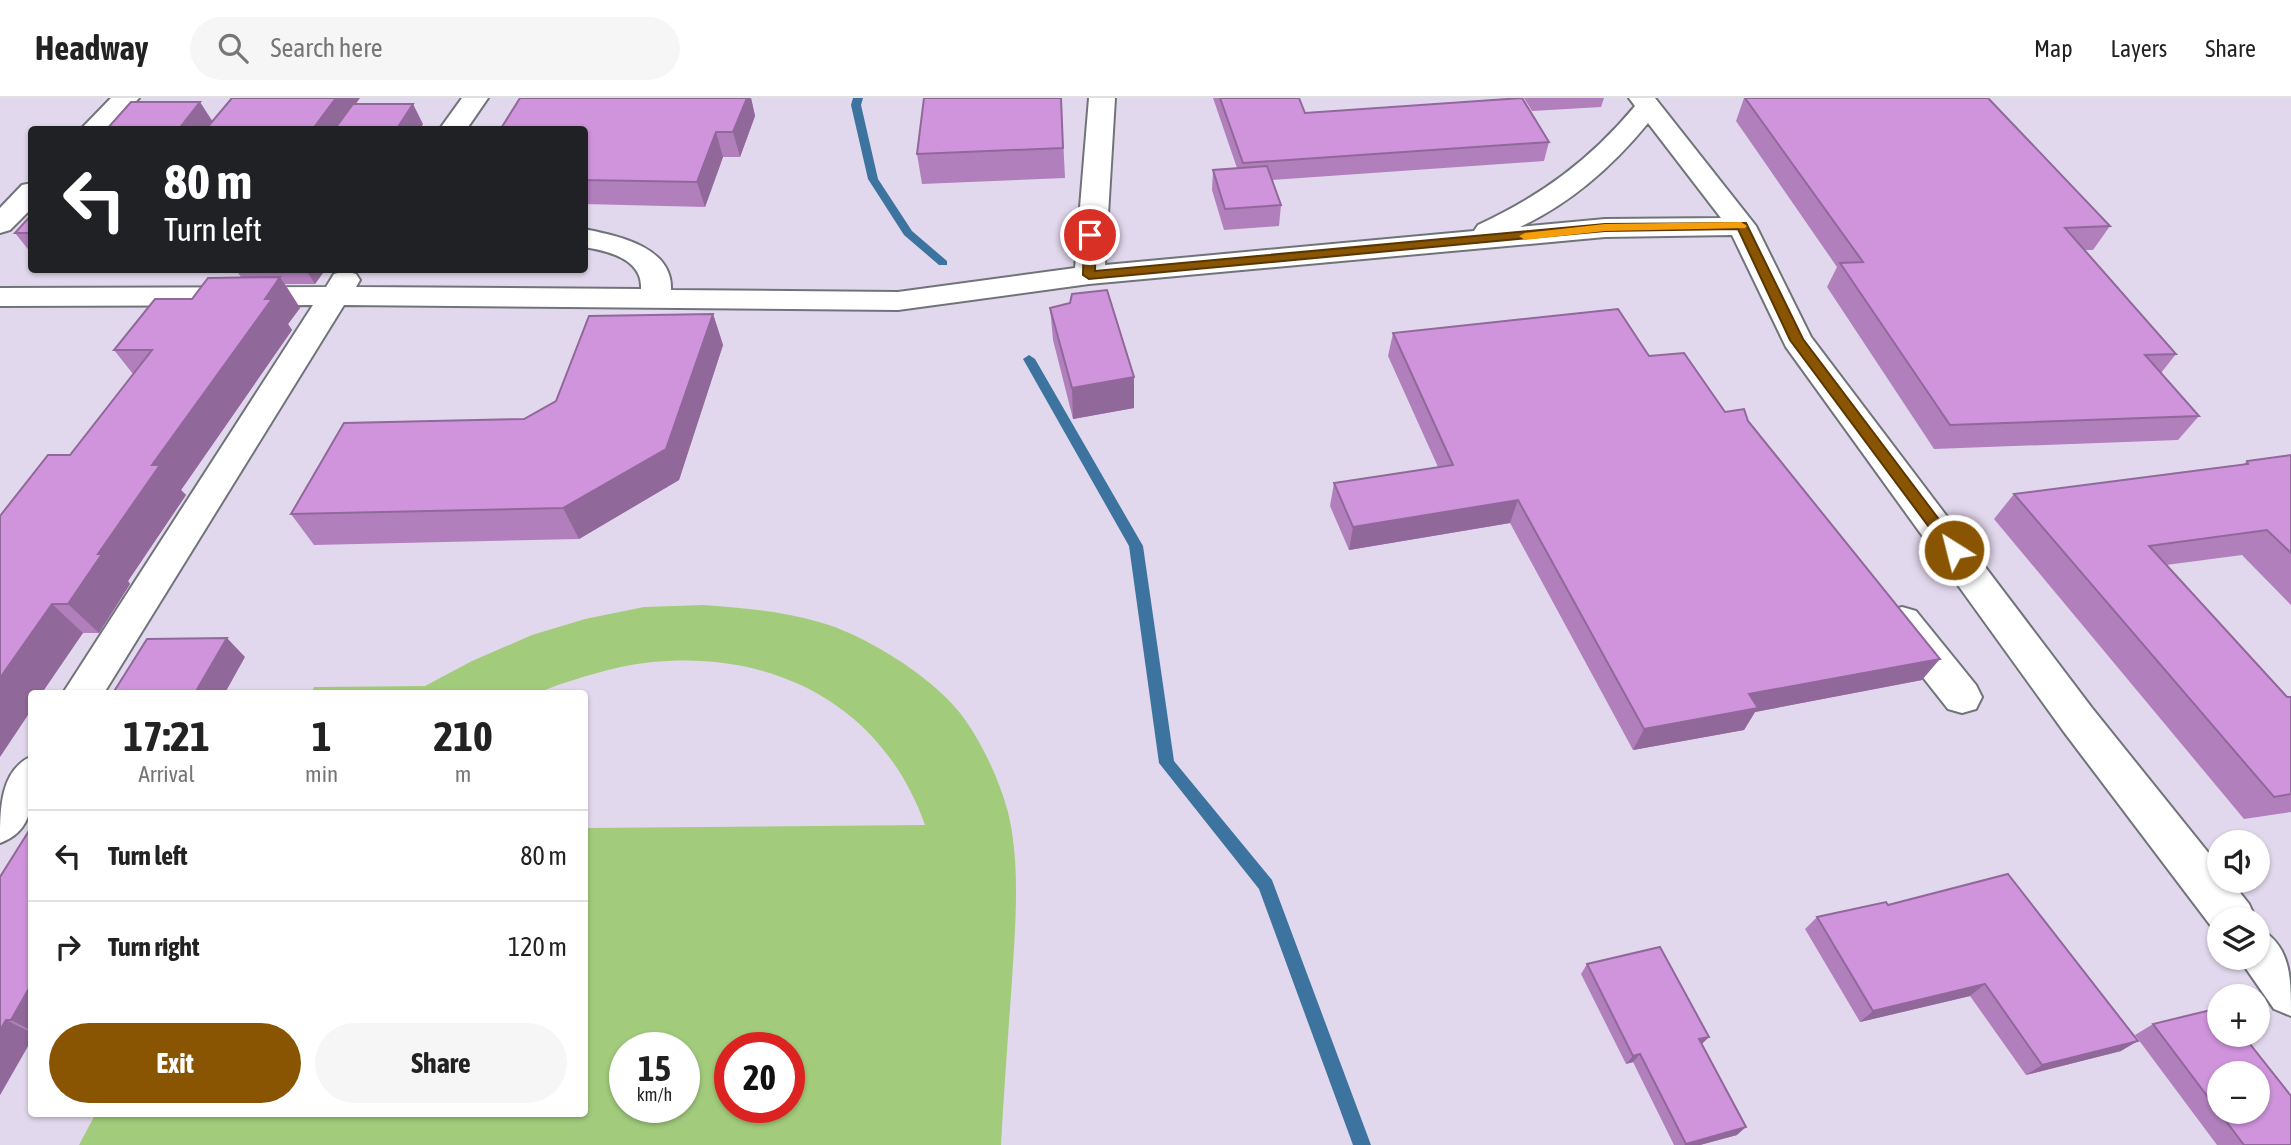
<!DOCTYPE html>
<html lang="en">
<head>
<meta charset="utf-8">
<style>
  :root { --surface:#fff; --page:#f6f6f6; --text:#222; --muted:#767676; --line:#e0e0e0; --accent:#8a5503 }
  body { margin:0; font-family:"Asap Condensed",sans-serif; background:var(--page); color:var(--text); height:100vh; display:flex; flex-direction:column; font-size:26px; white-space:nowrap }
  * { box-sizing:border-box; margin:0 }
  p { font-size:23px; color:var(--muted) }
  .icon { flex:none; width:38px; height:38px; fill:none; stroke:currentColor; stroke-width:2; stroke-linecap:round; stroke-linejoin:round }
  .map { position:relative; flex:1; overflow:hidden }
  .panel { position:absolute; left:28px; top:592px; width:560px; height:427px; display:flex; flex-direction:column; background:var(--surface); border-radius:7px; box-shadow:0 2px 5px #0004 }
  .panel>* { flex:none }
  .guide { position:absolute; left:28px; top:28px; width:560px; height:147px; border-radius:7px; box-shadow:0 2px 5px #0004; background:#202124; color:#fff; overflow:hidden }
  .tools { position:absolute; left:2207px; top:732px; display:grid; gap:14px }
  .tools a { display:grid; place-items:center; width:63px; height:63px; border-radius:50%; background:var(--surface); box-shadow:0 2px 5px #0004; font-size:35px }
  .speed { position:absolute; left:609px; top:934px; display:flex; gap:14px; font-size:35px; font-weight:700; text-align:center }
  .speed>* { display:grid; place-content:center; width:91px; height:91px; border-radius:50%; background:var(--surface); box-shadow:0 2px 5px #0004; line-height:1 }
  .speed small { font-size:18px; font-weight:400 }
  .speed .limit { border:10px solid #d22; background:#fff; color:#111 }
  .pin { position:absolute; display:grid; place-items:center; width:60px; height:60px; color:#fff; margin:-30px; border:4px solid #fff; border-radius:50%; box-shadow:0 2px 7px #0007 }
  .me { position:absolute; width:77px; margin:-38px; rotate:324deg; stroke-linejoin:round; filter:drop-shadow(0 0 5px #0008) }
  .turn { display:flex; align-items:center; gap:24px; height:147px; padding:0 21px; font-size:32px }
  .turn .icon { width:91px; height:91px; stroke-width:2.5 }
  .turn b { display:block; font-size:49px; line-height:60px }
  .eta { display:flex; justify-content:space-evenly; align-items:center; height:119px; text-align:center }
  .eta b { font-size:42px; font-weight:700; line-height:49px }
  .action { display:flex; gap:14px; margin-top:auto; padding:14px 21px }
  .action a { flex:1; height:80px; border-radius:42px; background:var(--accent); color:#fff; font-size:28px; font-weight:700; line-height:80px; text-align:center }
  .action a+a { background:var(--page); color:var(--text) }
  ul { padding:0; list-style:none }
  li { display:flex; align-items:center; gap:21px; height:91px; padding:0 21px; border-top:2px solid var(--line) }
  li div { flex:1 }
  li b { display:block; font-size:26px }
  li em { font-style:normal }
  header { display:flex; align-items:center; gap:42px; box-sizing:border-box; height:98px; padding:0 35px; background:var(--surface); border-bottom:2px solid var(--line) }
  header strong { font-size:33px }
  nav { display:flex; gap:38px; margin-inline-start:auto; font-size:24px }
  .search { width:490px; height:63px; background:var(--page); display:flex; align-items:center; gap:18px; box-sizing:border-box; padding:0 24px; border-radius:38px; color:var(--muted); font-size:26px }
  .map>svg:first-child { display:block }
  .education { fill:#e2d8ed; fill-rule:evenodd }
  .green { fill:#a3cb7c; fill-rule:evenodd }
  .lines { fill:none; stroke-linecap:round; stroke-linejoin:round }
  .stream { fill:#3d749f; fill-rule:evenodd }
  .minor-casing { stroke:#70747a; stroke-width:4 }
  .minor { fill:#fff; fill-rule:evenodd }
  .wall { fill:#b27fbd }
  .shaded-wall { fill:#91689a }
  .building { fill:#cf94dc; stroke:#91689a; stroke-width:2; fill-rule:evenodd }
  .route { fill:#8a5503; stroke:#5a3702; stroke-width:2 }
  .slow { fill:#f59e0b }
</style>
</head>
<body>
<header>
<strong>Headway</strong>
<div class="search"><svg class="icon" aria-label="search" viewBox="0 0 24 24"><circle cx="10" cy="10" r="6"/><path d="M15 15l6 6"/></svg>Search here</div>
<nav><a>Map</a><a>Layers</a><a>Share</a></nav>
</header>
<div class="map">
<svg width="2291" height="1047" viewBox="0 0 2291 1047">
  <rect width="100%" height="100%" fill="#e2e8ee"/>
  <!-- education -->
  <path class="education" d="M0,0H2291V1047H0ZM32,32H584V172H32ZM32,595H584V1015H32ZM2219,744H2258V782H2219ZM2219,821H2258V859H2219ZM2219,898H2258V936H2219ZM625,950H684V1010H625ZM730,950H789V1010H730ZM2219,975H2258V1013H2219Z"/>
  <!-- green -->
  <path class="green" d="M704,507C743,510 782,513 819,524C862,535 933,579 960,615C981,642 999,681 1008,714C1021,768 1015,829 1012,883C1008,938 1004,992 1001,1047H79L96,1015H584L585,730L925,727C883,608 775,552 652,564C622,567 592,576 564,585C554,588 544,593 534,595C512,599 487,595 465,595C413,595 362,595 311,595L314,589L425,588L472,563L532,537L585,521L644,509ZM625,950H684V1010H625ZM730,950H789V1010H730Z"/>
  <g class="lines">
    <!-- stream -->
    <g class="stream">
      <path d="M853,0H863L861,7L878,81L912,133L947,163V167H939L904,137L868,81L851,7Z"/>
      <path d="M1029,257L1035,261L1143,448L1174,663L1272,782L1371,1047H1353L1259,791L1159,665L1129,448L1023,261Z"/>
    </g>
    <!-- minor casing -->
    <g class="minor-casing">
      <g id="minor">
        <path d="M111,0H139L108,32H80Z"/>
        <path d="M462,0H488L466,32H439Z"/>
        <path d="M1089,0H1115L1105,167L1474,133L1478,127C1541,98 1590,62 1635,8L1629,0H1655L1756,128L1811,239L2092,610L2219,768V782H2230L2249,806L2256,821H2219L2217,836L2064,634L1786,249L1732,137L1605,139L1089,186L898,212L344,207L104,595H63L313,207L0,208V190L326,189L334,176L345,173L356,176L360,182L356,189L641,191C643,161 608,153 584,149V131C617,138 673,148 671,192L898,194L1075,170ZM1648,25L1721,120L1605,121L1520,129C1571,105 1612,69 1648,25Z"/>
        <path d="M32,85V110L10,132L0,135V110L22,87Z"/>
        <path d="M1902,509L1916,513L1976,587L1982,599L1976,611L1962,615L1948,611L1888,535L1883,524L1888,513Z"/>
        <path d="M32,658C32,693 39,731 0,745C0,711 0,672 32,658Z"/>
        <path d="M2258,830C2291,847 2291,879 2291,918L2274,911L2238,859H2258Z"/>
      </g>
    </g>
    <!-- minor -->
    <use href="#minor" class="minor"/>
  </g>
  <!-- wall -->
  <g class="wall">
    <path d="M520,0H751L755,18L740,59H723L705,109L584,106V32Z"/>
    <path d="M1061,0L1065,80L922,86L917,56Z"/>
    <path d="M1213,0H1299L1305,15L1549,44L1544,63L1272,82L1281,107L1279,128L1224,132L1212,92L1213,72L1237,70Z"/>
    <path d="M1524,0H1604L1601,9L1532,13Z"/>
    <path d="M1744,0L2110,128L2093,152H2085L2176,256L2161,275L2199,318L2178,342L1934,351L1827,189L1837,169L1736,23Z"/>
    <path d="M32,116V155H31L15,135Z"/>
    <path d="M236,172H325L315,186H285L300,210L288,226L292,232L181,392L186,397L128,483L130,486L99,535H83L32,595L70,357L133,276L114,252L192,201L241,179Z"/>
    <path d="M1050,210L1134,310L1073,321L1053,242Z"/>
    <path d="M713,216L723,247L679,382L579,441L314,447L291,416L524,321Z"/>
    <path d="M1393,235L1649,258L1725,314L1748,323L1922,582L1755,614L1744,632L1633,652L1510,425L1349,452L1330,408L1334,385L1438,369L1388,258Z"/>
    <path d="M2291,357V507L2242,457L2166,467L2287,599H2291V714L2244,721L1994,421L2014,396L2243,367L2247,363Z"/>
    <path d="M32,728V941L0,997V779Z"/>
    <path d="M1888,807L2121,953L2026,977L1970,898L1860,924L1805,831L1817,819Z"/>
    <path d="M1587,866L1701,946L1737,1037L1700,1047H1674L1633,964L1626,966L1581,876Z"/>
    <path d="M2153,926L2291,1047H2217L2135,937Z"/>
  </g>
  <!-- shaded-wall -->
  <g class="shaded-wall">
    <path d="M336,0H360L337,32H312Z"/>
    <path d="M747,0H751L755,18L740,59L733,34Z"/>
    <path d="M200,4L213,24L207,32H178Z"/>
    <path d="M413,6L423,26L420,32H396Z"/>
    <path d="M716,34L723,59L705,109L697,84Z"/>
    <path d="M306,172H325L315,186Z"/>
    <path d="M280,179L300,210L288,226L292,232L181,392L186,397L128,483L130,486L99,535L68,506L152,367Z"/>
    <path d="M713,216L723,247L679,382L579,441L563,410Z"/>
    <path d="M1134,279V310L1073,321L1072,290Z"/>
    <path d="M1518,402L1510,425L1349,452L1353,429Z"/>
    <path d="M52,506L83,535L42,595H32V611L0,659V580Z"/>
    <path d="M227,540L245,559L225,595H195Z"/>
    <path d="M1940,561L1922,582L1755,614L1744,632L1633,652L1644,631L1749,596Z"/>
    <path d="M32,885V933L11,922Z"/>
    <path d="M1985,886L1970,898L1860,924L1873,913Z"/>
    <path d="M6,922L32,935V941L0,997V932Z"/>
    <path d="M1709,939L1701,947L1699,941Z"/>
    <path d="M2138,943L2121,953L2026,977L2042,967Z"/>
    <path d="M1640,956L1633,964L1626,966L1633,958Z"/>
    <path d="M1746,1029L1737,1037L1700,1047H1684L1686,1046Z"/>
  </g>
  <!-- building -->
  <g class="building">
    <path d="M232,0H336L312,32H205Z"/>
    <path d="M520,0H747L733,34H716L697,84L584,82V32H500Z"/>
    <path d="M924,0H1061L1063,50L917,56Z"/>
    <path d="M1220,0H1299L1305,15L1522,0L1549,44L1243,65Z"/>
    <path d="M1745,0H1988L2110,128L2065,130L2176,256L2145,257L2199,318L1950,327L1840,165L1863,164Z"/>
    <path d="M131,4H200L178,32H106Z"/>
    <path d="M353,6H413L396,32H334Z"/>
    <path d="M1267,68L1281,107L1225,111L1213,72Z"/>
    <path d="M32,116V135H15Z"/>
    <path d="M280,179L265,201H272L152,367H160L98,456H102L68,506H52L0,580V418L48,357H70L152,252H114L155,201H192L208,180Z"/>
    <path d="M1107,192L1134,279L1072,290L1050,210L1070,205L1072,196Z"/>
    <path d="M1618,211L1649,258L1684,255L1725,314L1744,311L1748,323L1940,561L1749,596L1758,610L1644,631L1518,402L1353,429L1334,385L1453,367L1393,235Z"/>
    <path d="M713,216L666,351L563,410L291,416L344,325L524,321L556,303L589,218Z"/>
    <path d="M2291,357V455L2267,432L2149,448L2287,599H2291V696L2274,699L2014,396L2248,366L2247,363Z"/>
    <path d="M227,540L195,595H113L147,541Z"/>
    <path d="M32,728V885L11,922H6L0,932V779Z"/>
    <path d="M2008,776L2138,943L2042,967L1985,886L1873,913L1817,819L1886,804L1888,807Z"/>
    <path d="M1660,849L1709,939L1699,941L1746,1029L1686,1046L1640,956L1633,958L1587,866Z"/>
    <path d="M2219,910V936H2242L2291,998V1047H2244L2153,926ZM2219,975H2258V1013H2219Z"/>
  </g>
  <!-- route -->
  <path class="route" d="M1746,125L1803,241L1959,448V456H1949L1790,242L1738,131L1605,133L1089,181L1083,177L1084,137L1090,134L1096,137L1095,173L1605,126Z"/>
  <!-- slow -->
  <path class="slow" d="M1741,124L1747,128L1745,130L1605,133L1525,142L1519,138L1525,135L1605,126Z"/>
</svg>
<div class="tools">
<a><svg class="icon" aria-label="sound" viewBox="0 0 24 24"><path d="M4 9h4l5-4v14l-5-4H4zM17 9q2 3 0 6"/></svg></a>
<a><svg class="icon" aria-label="layers" viewBox="0 0 24 24"><path d="M12 4l9 5-9 5-9-5zM3 14l9 5 9-5"/></svg></a>
<a>+</a>
<a>−</a>
</div>
<div class="speed"><div>15<small>km/h</small></div><div class="limit">20</div></div>
<div class="pin" style="left:1090px;top:137px;background:#d93025"><svg class="icon" aria-label="arrive" viewBox="0 0 24 24"><path d="M6 21V4h12l-3 4 3 4H6"/></svg></div>
<svg class="me" style="left:1954px;top:452px" viewBox="-20 -20 40 40"><circle r="17" fill="#8a5503" stroke="#fff" stroke-width="3"/><path d="M0-11L8 9 0 5-8 9z" fill="#fff"/></svg>
<div class="guide">
<div class="turn"><svg class="icon" aria-label="left" viewBox="0 0 24 24"><path d="M17 20v-9H6M10 6l-5 5 5 5"/></svg><div><b>80 m</b>Turn left</div></div>
</div>
<section class="panel">
<div class="eta">
<div><b>17:21</b><p>Arrival</p></div>
<div><b>1</b><p>min</p></div>
<div><b>210</b><p>m</p></div>
</div>
<ul>
<li><svg class="icon" aria-label="left" viewBox="0 0 24 24"><path d="M17 20v-9H6M10 6l-5 5 5 5"/></svg><div><b>Turn left</b></div><em>80 m</em></li>
<li><svg class="icon" aria-label="right" viewBox="0 0 24 24"><path d="M7 20v-9h11M14 6l5 5-5 5"/></svg><div><b>Turn right</b></div><em>120 m</em></li>
</ul>
<div class="action"><a>Exit</a><a>Share</a></div>
</section>
</div>
</body>
</html>
